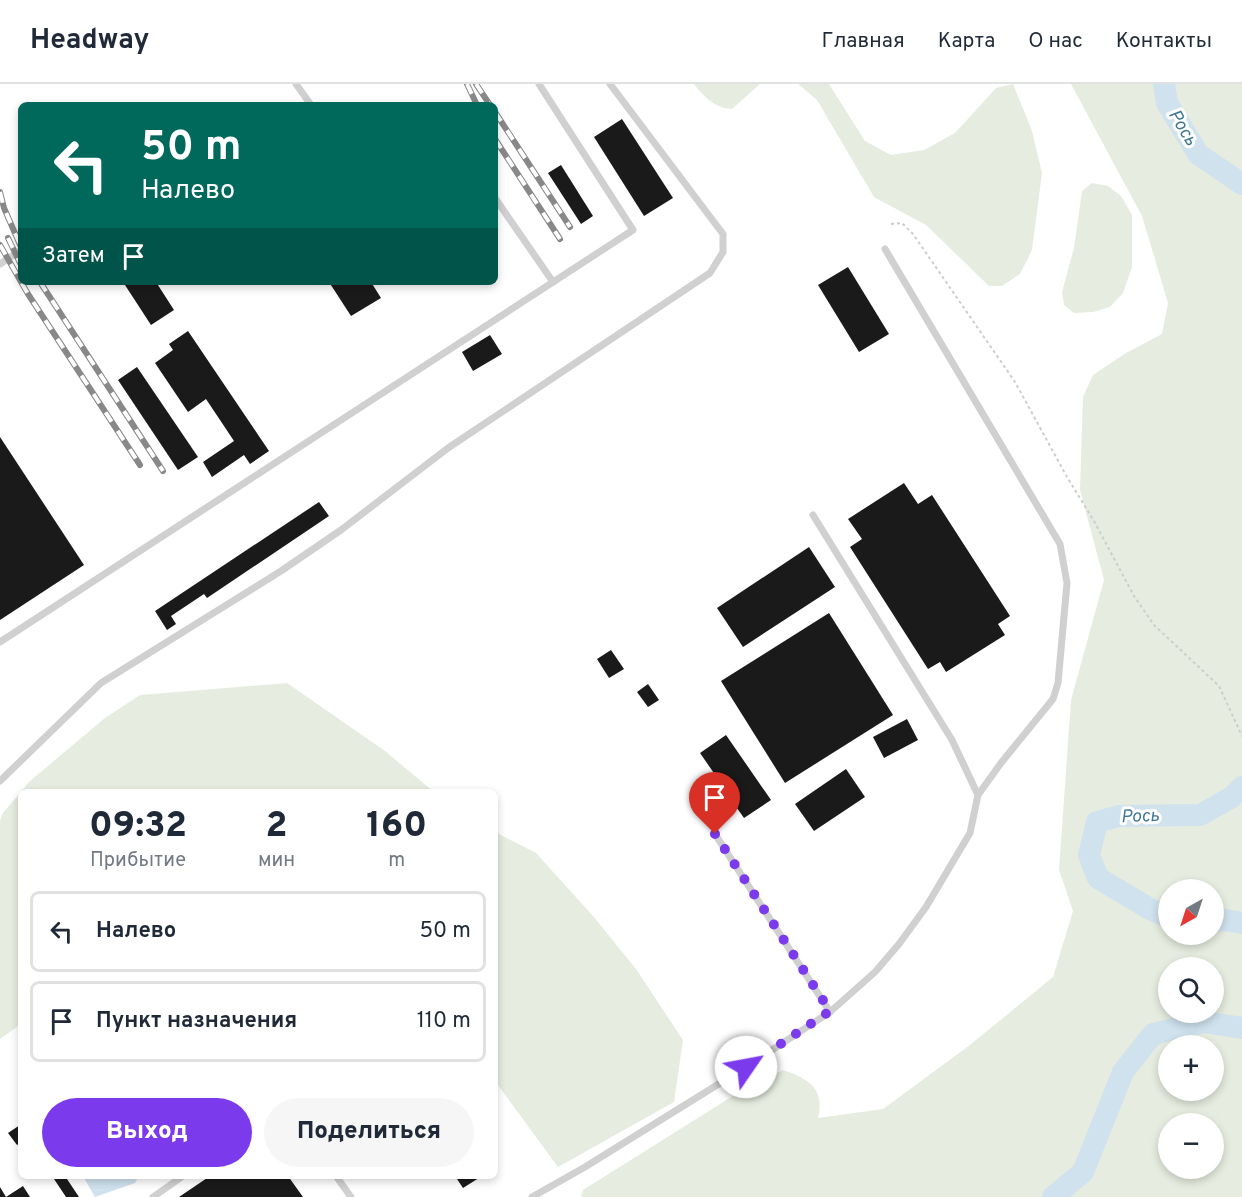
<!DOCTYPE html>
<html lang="ru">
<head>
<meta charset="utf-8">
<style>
  :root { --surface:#fff; --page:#f6f6f7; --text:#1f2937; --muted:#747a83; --line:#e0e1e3; --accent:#7c3aed }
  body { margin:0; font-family:Overpass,sans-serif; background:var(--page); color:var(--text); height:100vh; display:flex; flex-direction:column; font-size:22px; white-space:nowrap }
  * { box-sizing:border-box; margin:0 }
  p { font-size:20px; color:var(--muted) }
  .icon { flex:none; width:33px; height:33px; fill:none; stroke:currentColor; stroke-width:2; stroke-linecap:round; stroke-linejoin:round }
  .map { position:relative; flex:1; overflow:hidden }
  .drawer { position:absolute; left:18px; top:705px; width:480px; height:390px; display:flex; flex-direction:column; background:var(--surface); border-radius:9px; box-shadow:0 3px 9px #0003 }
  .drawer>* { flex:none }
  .banner { position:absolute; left:18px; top:18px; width:480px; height:183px; border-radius:9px; box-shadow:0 3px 9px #0003; background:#00695c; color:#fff; overflow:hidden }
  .needle { width:39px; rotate:219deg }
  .buttons { position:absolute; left:1158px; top:795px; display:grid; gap:12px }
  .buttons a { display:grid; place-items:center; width:66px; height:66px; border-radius:50%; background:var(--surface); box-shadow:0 3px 9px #0003; font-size:30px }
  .pin { position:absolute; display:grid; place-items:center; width:51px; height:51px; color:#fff; margin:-62px -26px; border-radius:50% 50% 50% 0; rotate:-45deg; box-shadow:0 0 6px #0007 }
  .pin .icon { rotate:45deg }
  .me { position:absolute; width:66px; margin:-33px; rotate:57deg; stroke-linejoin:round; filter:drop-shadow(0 0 4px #0008) }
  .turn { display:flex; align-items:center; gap:21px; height:126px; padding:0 24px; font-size:27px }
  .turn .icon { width:78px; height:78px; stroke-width:2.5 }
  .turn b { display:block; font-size:42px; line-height:51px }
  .then { display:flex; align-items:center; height:57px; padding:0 24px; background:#0003; gap:12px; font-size:22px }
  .eta { display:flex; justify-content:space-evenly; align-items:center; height:102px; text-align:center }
  .eta b { font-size:36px; font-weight:800; line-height:42px }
  .button { display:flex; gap:12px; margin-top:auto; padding:12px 24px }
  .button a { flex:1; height:69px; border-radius:36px; background:var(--accent); color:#fff; font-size:24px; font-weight:800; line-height:69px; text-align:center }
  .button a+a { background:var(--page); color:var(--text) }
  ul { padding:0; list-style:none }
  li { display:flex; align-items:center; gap:18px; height:81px; margin:0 12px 9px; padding:0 12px; border:3px solid var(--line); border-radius:9px }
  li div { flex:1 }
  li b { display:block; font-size:22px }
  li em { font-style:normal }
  header { display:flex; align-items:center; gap:36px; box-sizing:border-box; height:84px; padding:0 30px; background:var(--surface); border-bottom:2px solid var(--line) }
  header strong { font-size:28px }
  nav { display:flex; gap:33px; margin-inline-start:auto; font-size:21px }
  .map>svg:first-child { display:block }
  .green { fill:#e6ecdf; fill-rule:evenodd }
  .water { fill:#cfe2ee }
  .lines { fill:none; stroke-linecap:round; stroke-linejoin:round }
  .river { stroke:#cfe2ee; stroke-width:22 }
  .building { fill:#1a1a1a }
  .path { stroke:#cdcdcd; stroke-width:2; stroke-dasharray:3 3; stroke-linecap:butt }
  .service { stroke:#d0d0d0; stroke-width:7 }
  .rail-casing { stroke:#888; stroke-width:6 }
  .rail { stroke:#fff; stroke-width:4; stroke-dasharray:11; stroke-linecap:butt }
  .route { stroke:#7c3aed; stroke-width:10; stroke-dasharray:0 18 }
  .labels { text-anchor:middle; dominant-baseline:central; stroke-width:6; stroke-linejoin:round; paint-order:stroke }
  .water-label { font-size:18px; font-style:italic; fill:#3f7597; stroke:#fff }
</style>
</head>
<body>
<header>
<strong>Headway</strong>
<nav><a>Главная</a><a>Карта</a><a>О нас</a><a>Контакты</a></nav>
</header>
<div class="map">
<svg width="1242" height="1113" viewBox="0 0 1242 1113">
  <rect width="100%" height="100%" fill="#fff"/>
  <!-- green -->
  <g class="green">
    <path d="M694,0H760L732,25C716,25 703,12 694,0Z"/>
    <path d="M798,0H829L865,57L891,71L924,66L955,49L996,4L1013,0L1032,47L1042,89L1032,166L1020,190L1002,202H989L926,141L874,113L817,16Z"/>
    <path d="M1071,0H1242V1113H581L583,1106L736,1010L783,986C809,995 825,1004 818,1034L883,1025L970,961L1053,893L1073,827L1059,786L1071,616L1104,496L1080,406L1083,313L1093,291L1126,269L1162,250L1168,219L1142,132ZM1168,806H1214V850H1168ZM1168,884H1214V928H1168ZM1168,962H1214V1006H1168ZM1168,1040H1214V1084H1168Z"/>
    <path d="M1092,99L1108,102L1121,112L1132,131V183L1123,209L1110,223L1093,228L1074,229L1064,221L1062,208L1074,164L1082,107Z"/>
    <path d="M287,599L385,667L434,708H21V940L0,955V737L3,729L30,697L105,634L140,611Z"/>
    <path d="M495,748L536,769L593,832L636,885L683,956L674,1018L558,1083L495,997Z"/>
  </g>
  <!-- water -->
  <path class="water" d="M83,1092H139L135,1099L95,1113Z"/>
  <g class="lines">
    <!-- river -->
    <g class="river">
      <path d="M1164,0L1167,19L1198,70L1242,100"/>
      <path d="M1168,833L1150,825L1098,794L1089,771L1097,738L1119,732L1200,731L1232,713L1242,703"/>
      <path d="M1214,837L1225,836L1242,839"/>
      <path d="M1053,1113L1083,1088L1123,988L1153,950L1203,938L1242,944"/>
    </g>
  </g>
  <!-- building -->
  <g class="building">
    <path d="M622,35L673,114L644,132L594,53Z"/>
    <path d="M561,81L593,132L581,140L548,89Z"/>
    <path d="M848,183L889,250L859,268L818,201Z"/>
    <path d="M123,198H156L174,226L151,241Z"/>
    <path d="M329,198H371L381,214L351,232Z"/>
    <path d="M188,247L269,367L250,380L244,371L212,393L203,378L234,357L206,315L188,328L155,279L173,266L169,260Z"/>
    <path d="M490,251L502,270L473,287L462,268Z"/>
    <path d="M137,283L198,373L178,386L118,296Z"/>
    <path d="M0,353L84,481L0,536Z"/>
    <path d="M904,399L918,420L932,411L1010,532L998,540L1005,551L946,588L940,578L928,585L850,463L862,455L848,435Z"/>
    <path d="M319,418L329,432L207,514L204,510L171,532L176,540L167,546L155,527Z"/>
    <path d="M809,463L835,503L743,563L717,524Z"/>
    <path d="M829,529L893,631L785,699L721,597Z"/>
    <path d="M611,566L624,585L609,594L597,575Z"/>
    <path d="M648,600L659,616L648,623L637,608Z"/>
    <path d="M907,635L918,656L884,674L873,653Z"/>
    <path d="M726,651L771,716L744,734L727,710L712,720L702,705L718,695L700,669Z"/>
    <path d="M846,685L865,713L814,747L795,720Z"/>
    <path d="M20,1041L21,1058L17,1061L8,1049Z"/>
    <path d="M52,1092H65L79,1113H66Z"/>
    <path d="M210,1092H288L303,1113H179Z"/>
    <path d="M455,1092H482L463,1104Z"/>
    <path d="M23,1102L30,1113H0V1103L6,1113Z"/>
  </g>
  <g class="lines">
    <!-- path -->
    <path class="path" d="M891,140L902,139L913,150L1015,298L1067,393L1094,437L1134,512L1154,541L1219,602L1242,652"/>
    <!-- service -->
    <g class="service">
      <path d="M296,0L311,21"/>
      <path d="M495,114L553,198"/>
      <path d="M0,180L21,166"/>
      <path d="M813,431L952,656L978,711"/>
      <path d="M0,558L633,146L539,0"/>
      <path d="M0,697L101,599L281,487L341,446L448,364L710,189L723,168V150L610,0"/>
      <path d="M715,750L830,928"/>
      <path d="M336,1092L351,1113"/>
      <path d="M153,1113L183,1092"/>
      <path d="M532,1113L585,1083L746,983L830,928L875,888L899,860L926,823L970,749L978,711L1001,679L1053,615L1058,599L1067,499L1060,460L885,165"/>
    </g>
    <!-- rail casing -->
    <g class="rail-casing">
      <g id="rail">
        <path d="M467,0L477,21"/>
        <path d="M476,0L490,21"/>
        <path d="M495,28L570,143"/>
        <path d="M495,55L560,155"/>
        <path d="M0,108L4,124L21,163"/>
        <path d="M8,154L21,181"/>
        <path d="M0,161L28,210L140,381"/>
        <path d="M40,198L163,387"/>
      </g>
    </g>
    <!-- rail -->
    <use href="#rail" class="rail"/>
  </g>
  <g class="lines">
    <!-- route -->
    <path class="route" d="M715,750L830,927L746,983"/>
  </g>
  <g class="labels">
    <!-- water labels -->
    <g class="water-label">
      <text transform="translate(1182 44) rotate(59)">Рось</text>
      <text transform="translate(1140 733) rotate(-2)">Рось</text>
    </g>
  </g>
</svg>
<div class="buttons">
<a><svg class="needle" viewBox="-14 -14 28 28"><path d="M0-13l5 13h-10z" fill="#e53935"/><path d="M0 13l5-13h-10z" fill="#747a83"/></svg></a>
<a><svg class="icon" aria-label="search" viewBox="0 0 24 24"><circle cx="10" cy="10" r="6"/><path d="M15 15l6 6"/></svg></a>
<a>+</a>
<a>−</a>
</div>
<div class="pin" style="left:715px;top:750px;background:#d93025"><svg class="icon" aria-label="arrive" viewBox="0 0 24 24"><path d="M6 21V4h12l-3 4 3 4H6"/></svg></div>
<svg class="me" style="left:746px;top:983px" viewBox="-20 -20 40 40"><circle r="19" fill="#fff"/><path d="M0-13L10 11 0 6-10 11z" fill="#7c3aed"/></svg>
<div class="banner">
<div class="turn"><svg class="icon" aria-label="left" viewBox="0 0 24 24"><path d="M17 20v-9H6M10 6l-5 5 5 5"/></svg><div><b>50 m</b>Налево</div></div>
<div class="then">Затем<svg class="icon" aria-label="arrive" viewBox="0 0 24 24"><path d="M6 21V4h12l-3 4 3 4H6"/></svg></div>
</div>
<section class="drawer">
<div class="eta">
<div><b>09:32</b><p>Прибытие</p></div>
<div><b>2</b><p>мин</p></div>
<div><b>160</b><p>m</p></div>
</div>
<ul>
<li><svg class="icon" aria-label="left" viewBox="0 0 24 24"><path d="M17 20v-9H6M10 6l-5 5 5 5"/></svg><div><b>Налево</b></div><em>50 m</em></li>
<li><svg class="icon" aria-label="arrive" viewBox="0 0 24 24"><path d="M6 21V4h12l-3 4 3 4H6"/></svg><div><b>Пункт назначения</b></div><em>110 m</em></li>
</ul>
<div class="button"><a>Выход</a><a>Поделиться</a></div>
</section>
</div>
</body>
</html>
